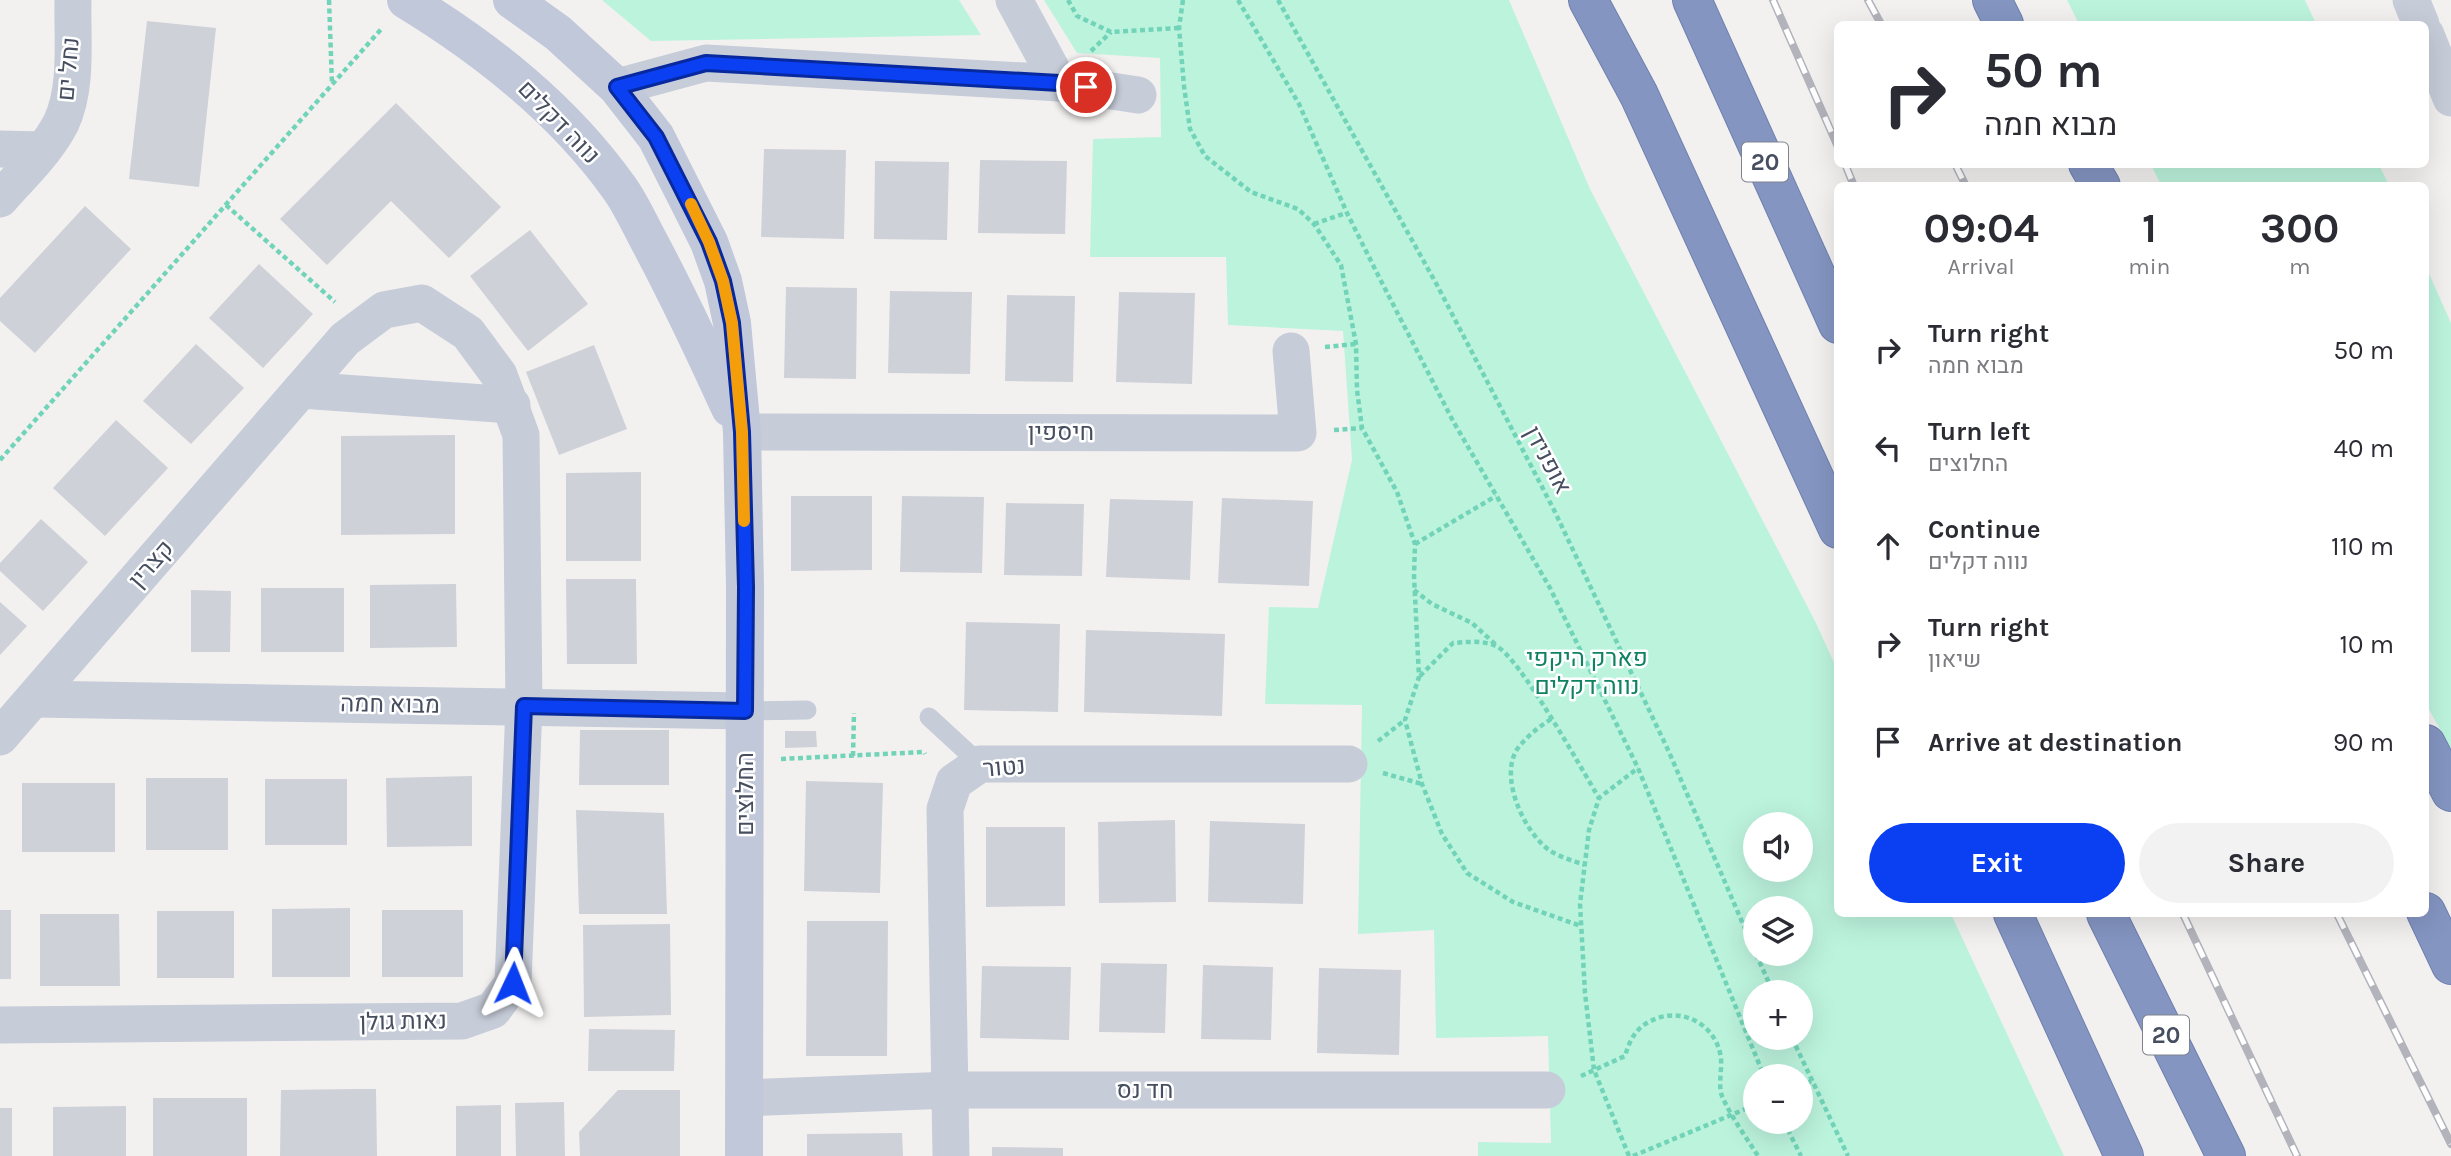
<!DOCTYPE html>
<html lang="en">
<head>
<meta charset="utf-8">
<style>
  :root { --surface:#fff; --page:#f2f2f3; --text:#2b2b33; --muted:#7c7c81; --accent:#0b3ff2 }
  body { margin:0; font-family:Karla,Heebo,sans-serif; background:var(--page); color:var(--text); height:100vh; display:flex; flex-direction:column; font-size:26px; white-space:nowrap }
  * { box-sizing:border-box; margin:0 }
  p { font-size:23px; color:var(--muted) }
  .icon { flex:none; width:38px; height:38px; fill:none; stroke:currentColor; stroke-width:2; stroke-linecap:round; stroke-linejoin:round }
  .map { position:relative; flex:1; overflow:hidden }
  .side { position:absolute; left:1834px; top:182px; width:595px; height:735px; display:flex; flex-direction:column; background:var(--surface); border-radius:10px; box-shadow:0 7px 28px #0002 }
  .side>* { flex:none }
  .banner { position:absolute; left:1834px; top:21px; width:595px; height:147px; border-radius:10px; box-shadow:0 7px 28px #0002; background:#fff; color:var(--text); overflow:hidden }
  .buttons { position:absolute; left:1743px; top:812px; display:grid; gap:14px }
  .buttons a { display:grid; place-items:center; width:70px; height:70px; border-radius:50%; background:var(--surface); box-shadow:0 7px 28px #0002; font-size:35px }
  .pin { position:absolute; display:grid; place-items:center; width:60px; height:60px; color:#fff; margin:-30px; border:4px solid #fff; border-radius:50%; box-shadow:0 2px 7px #0007 }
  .me { position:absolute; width:77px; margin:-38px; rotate:2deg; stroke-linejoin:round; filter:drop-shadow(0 0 5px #0008) }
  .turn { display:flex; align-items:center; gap:24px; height:147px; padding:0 35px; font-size:32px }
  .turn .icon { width:91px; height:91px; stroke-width:2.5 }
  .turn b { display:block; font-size:49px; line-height:60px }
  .eta { display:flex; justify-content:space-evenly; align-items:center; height:119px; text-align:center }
  .eta b { font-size:42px; font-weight:700; line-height:49px }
  .cta { display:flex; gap:14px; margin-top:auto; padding:14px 35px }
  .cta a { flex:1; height:80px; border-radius:42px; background:var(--accent); color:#fff; font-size:28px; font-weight:700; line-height:80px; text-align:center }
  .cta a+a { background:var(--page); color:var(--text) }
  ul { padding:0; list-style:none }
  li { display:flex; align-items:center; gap:21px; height:98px; padding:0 35px }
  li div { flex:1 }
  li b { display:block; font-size:26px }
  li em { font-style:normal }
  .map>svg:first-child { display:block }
  .green { fill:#bcf3dd; fill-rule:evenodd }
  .building { fill:#cfd1d8 }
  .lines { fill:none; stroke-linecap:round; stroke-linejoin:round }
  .highway-casing { stroke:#6f80ae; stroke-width:40 }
  .path { stroke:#71d4b8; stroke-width:4.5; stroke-dasharray:5 3.5; stroke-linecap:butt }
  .lane { stroke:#c6ccd8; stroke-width:19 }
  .street { stroke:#c6ccd8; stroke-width:37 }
  .secondary { stroke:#c1c8da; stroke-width:38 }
  .highway { stroke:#8495c2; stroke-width:38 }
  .rail-casing { stroke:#b2b3bb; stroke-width:8 }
  .rail { stroke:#fff; stroke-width:5; stroke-dasharray:16; stroke-linecap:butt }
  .route-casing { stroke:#07299d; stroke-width:18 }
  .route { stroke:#0b3ff2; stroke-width:12 }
  .slow { stroke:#f59e0b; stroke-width:12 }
  .labels { text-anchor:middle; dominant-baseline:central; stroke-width:5; stroke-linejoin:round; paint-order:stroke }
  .shield { fill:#fff; stroke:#7e838f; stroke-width:2 }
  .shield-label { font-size:23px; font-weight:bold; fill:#464e5f }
  .street-label { font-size:24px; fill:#464e5f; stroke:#fff }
  .park-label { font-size:24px; fill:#108261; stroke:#fff }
</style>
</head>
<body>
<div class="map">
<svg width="2451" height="1156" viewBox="0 0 2451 1156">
  <rect width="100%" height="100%" fill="#f3f1f0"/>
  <!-- green -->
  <g class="green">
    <path d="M602,0H959L981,35L651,41Z"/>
    <path d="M1044,0H1509L1590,189L1815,621L1837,669L1838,914H1951L2064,1156H1478V1142L1551,1143L1548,1036L1436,1038L1434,930L1358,934L1362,705L1265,704L1269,607L1318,608L1352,460L1343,331L1228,325L1226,257H1090L1093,139L1161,137L1160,58L1077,53ZM1755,824H1801V870H1755ZM1755,908H1801V954H1755ZM1755,992H1801V1038H1755ZM1755,1076H1801V1122H1755Z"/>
    <path d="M2067,0H2305L2316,24H2079Z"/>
    <path d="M2151,165H2379L2389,185H2161Z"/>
    <path d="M2426,267L2451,323V749L2426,704Z"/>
  </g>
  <!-- building -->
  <g class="building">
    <path d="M147,21L216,28L199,187L129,179Z"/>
    <path d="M396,103L501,207L449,258L391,201L327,265L280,219Z"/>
    <path d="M764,149L846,150L844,239L761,237Z"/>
    <path d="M980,160L1067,161L1065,234L978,233Z"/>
    <path d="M875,161L949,162L947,240L874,239Z"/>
    <path d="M85,206L131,249L35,353L0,321V298Z"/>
    <path d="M530,230L588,304L528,351L470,276Z"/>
    <path d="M259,264L313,314L263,368L209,318Z"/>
    <path d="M786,287L857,288L856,379L784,378Z"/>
    <path d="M890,291L972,292L970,374L888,373Z"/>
    <path d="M1119,292L1195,293L1192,384L1116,382Z"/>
    <path d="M1007,295L1075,296L1073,382L1005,381Z"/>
    <path d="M196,344L244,388L191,444L143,401Z"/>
    <path d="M594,345L627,429L559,455L526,372Z"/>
    <path d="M116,420L168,468L105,536L53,488Z"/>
    <path d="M455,435V534L341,535V436Z"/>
    <path d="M641,472V561H566V473Z"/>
    <path d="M791,496H872V570L791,571Z"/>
    <path d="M902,496L984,497L982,573L900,572Z"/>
    <path d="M1222,498L1313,501L1309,586L1218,583Z"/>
    <path d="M1110,499L1193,501L1190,580L1106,577Z"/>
    <path d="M1006,503L1084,504L1082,576L1004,575Z"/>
    <path d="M41,519L88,562L43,611L0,571V563Z"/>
    <path d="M566,579H636L637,664H567Z"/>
    <path d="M456,584L457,647L370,648V585Z"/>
    <rect x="261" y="588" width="83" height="64"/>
    <path d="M191,590L231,591L230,652H191Z"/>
    <path d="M0,602L27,626L0,655Z"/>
    <path d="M966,622L1060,624L1058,712L964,710Z"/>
    <path d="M1086,630L1225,634L1222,716L1084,712Z"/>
    <path d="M580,730H669V785H579Z"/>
    <path d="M785,731H816L817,747L785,748Z"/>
    <path d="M472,776V846L387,847L386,778Z"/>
    <rect x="146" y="778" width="82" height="72"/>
    <rect x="265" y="779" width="82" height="66"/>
    <path d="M806,781L883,783L880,893L804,891Z"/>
    <rect x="22" y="783" width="93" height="69"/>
    <path d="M576,810L664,813L667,914H579Z"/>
    <path d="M1175,820L1176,902L1099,903L1098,822Z"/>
    <path d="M1210,821L1305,824L1303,904L1208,902Z"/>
    <path d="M986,827H1065V906L986,907Z"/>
    <path d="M350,908V977H272V909Z"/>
    <rect x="0" y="910" width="11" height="69"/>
    <rect x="382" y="910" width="81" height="67"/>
    <rect x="157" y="911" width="77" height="67"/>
    <path d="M40,914H119L120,986H40Z"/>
    <path d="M807,921H888L887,1056H806Z"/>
    <path d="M670,924L671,1015L584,1017L583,925Z"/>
    <path d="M1101,963L1167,964L1165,1033L1099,1032Z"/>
    <path d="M1203,965L1273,967L1271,1040L1201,1039Z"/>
    <path d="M982,966L1071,967L1069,1040L980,1038Z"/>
    <path d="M1319,968L1401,970L1399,1055L1317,1053Z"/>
    <path d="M589,1029L675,1030L674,1071H588Z"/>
    <path d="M355,1089H376L377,1156H280L281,1090Z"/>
    <path d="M618,1090H680V1156H580L579,1132Z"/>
    <rect x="153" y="1098" width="94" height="58"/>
    <path d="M564,1102L565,1156H516L515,1103Z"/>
    <path d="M501,1105V1156H456V1106Z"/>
    <path d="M126,1106V1156H53V1107Z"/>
    <rect x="0" y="1108" width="12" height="48"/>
    <path d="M902,1133L903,1156H807V1134Z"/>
    <path d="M992,1147L1063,1148V1156H992Z"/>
  </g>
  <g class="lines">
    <!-- highway casing -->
    <g class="highway-casing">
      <g id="highway">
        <path d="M1588,0L1639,95L1838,529"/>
        <path d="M1692,0L1838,324"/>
        <path d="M1992,0L2004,24"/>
        <path d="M2088,164L2101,186"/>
        <path d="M2426,744L2451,792"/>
        <path d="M2426,912L2451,965"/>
        <path d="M2013,914L2124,1156"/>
        <path d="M2106,914L2226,1156"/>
      </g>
    </g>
    <!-- path -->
    <g class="path">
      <path d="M329,0L332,84"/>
      <path d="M1068,0L1077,16L1111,32L1179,28"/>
      <path d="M1183,0L1179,28L1184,86L1190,129L1205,156L1251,192L1298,209L1314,224L1341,265L1356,344L1357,390L1362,428L1397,492L1415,544L1414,576L1419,677L1405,720L1422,784L1442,834L1467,873L1513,902L1581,926"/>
      <path d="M1238,0L1299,104L1347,213L1379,277L1453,421L1550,588L1638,768L1764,1076"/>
      <path d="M1278,0L1437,285L1554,510L1669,752L1755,952"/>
      <path d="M1091,51L1111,32"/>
      <path d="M226,205L335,302"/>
      <path d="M1314,224L1346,213"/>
      <path d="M1325,347L1356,344"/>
      <path d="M1334,430L1362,428"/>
      <path d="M0,460L383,27"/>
      <path d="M1415,544L1496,496"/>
      <path d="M1414,590L1432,604L1472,623L1495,644"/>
      <path d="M1420,676L1453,643C1467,642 1482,640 1496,646C1519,656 1582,770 1599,798"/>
      <path d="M1551,719C1539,727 1527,736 1518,748C1498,776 1524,832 1549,850C1559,857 1574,861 1585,865"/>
      <path d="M1378,741L1405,720"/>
      <path d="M853,756L854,713"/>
      <path d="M781,759L924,752L925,754"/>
      <path d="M1383,773L1422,784"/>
      <path d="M1756,954L1773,992"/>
      <path d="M1792,1038L1848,1156"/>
      <path d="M1581,1076L1625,1056C1631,1036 1638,1025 1658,1018C1687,1008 1718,1028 1721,1059C1722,1070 1718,1086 1722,1096C1731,1117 1746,1137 1758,1156"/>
      <path d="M1801,1086L1811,1081"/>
      <path d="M1784,1122L1801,1156"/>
      <path d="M1629,1156L1594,1070L1585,993L1580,904L1589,830L1599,798L1638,768"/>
      <path d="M1633,1156L1755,1105"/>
    </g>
    <!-- lane -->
    <g class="lane">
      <path d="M745,711L807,710"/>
      <path d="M929,717L980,764"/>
    </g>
    <!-- street -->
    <g class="street">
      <path d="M1014,0L1059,83"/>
      <path d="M2411,0L2421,24"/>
      <path d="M2426,35L2451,98"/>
      <path d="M617,87L706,63L1059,83L1138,95"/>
      <path d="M0,149L43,150"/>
      <path d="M0,199C21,175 46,152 61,123C78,87 72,39 73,0"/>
      <path d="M301,390L512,405"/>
      <path d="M742,432L1298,433L1291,351"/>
      <path d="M34,699L745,711"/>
      <path d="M0,737L345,339L384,310L422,303L468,333L499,375L521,435L524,706L513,983L493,1010L462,1021L0,1025"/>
      <path d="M744,1098L951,1090H1547"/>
      <path d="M951,1156L945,809L954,782L980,764H1349"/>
    </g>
    <!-- secondary -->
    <g class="secondary">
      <path d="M406,0C488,50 564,110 620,189C632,206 641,227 651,245C679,298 705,353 730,408"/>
      <path d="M512,0L558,33L617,87L656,137L709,242L723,281L732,323L742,432L745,587L744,1156"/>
    </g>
    <!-- highway -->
    <use href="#highway" class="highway"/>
    <!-- rail casing -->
    <g class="rail-casing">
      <g id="rail">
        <path d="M1773,0L1838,147"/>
        <path d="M1868,0L1881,24"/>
        <path d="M1845,164L1854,186"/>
        <path d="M1955,164L1966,186"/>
        <path d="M2183,914L2297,1156"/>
        <path d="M2337,914L2451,1144"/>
      </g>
    </g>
    <!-- rail -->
    <use href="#rail" class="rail"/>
  </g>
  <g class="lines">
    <!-- route casing -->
    <g class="route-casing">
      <path id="route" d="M513,983L524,706L745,711L746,587L742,432L732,323L723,281L709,242L656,137L617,87L706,63L1059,83L1086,87"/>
    </g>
    <!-- route -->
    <use href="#route" class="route"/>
    <!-- slow -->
    <path class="slow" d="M691,204L709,242L723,281L732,323L742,432L744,521"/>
  </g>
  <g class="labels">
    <!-- shield labels -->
    <g class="shield">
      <rect x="1742" y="142.5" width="46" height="39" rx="5"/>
      <rect x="2143" y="1015.5" width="46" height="39" rx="5"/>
    </g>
    <g class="shield-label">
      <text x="1765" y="162">20</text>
      <text x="2166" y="1035">20</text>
    </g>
    <!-- street labels -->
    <g class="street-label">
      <text transform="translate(68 69) rotate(-85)">נחל ים</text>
      <text transform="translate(559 122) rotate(46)">נווה דקלים</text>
      <text x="1061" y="432">חיספין</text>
      <text transform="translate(1548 460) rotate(62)">אופנידן</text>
      <text transform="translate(151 564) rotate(-49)">קצרין</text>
      <text transform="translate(390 704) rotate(1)">מבוא חמה</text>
      <text transform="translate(1004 767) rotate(-5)">נטור</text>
      <text transform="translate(745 794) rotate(-90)">החלוצים</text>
      <text transform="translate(403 1021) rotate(-1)">נאות גולן</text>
      <text x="1145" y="1090">חד נס</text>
    </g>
    <!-- park labels -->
    <g class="park-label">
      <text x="1587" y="658">פארק היקפי<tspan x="1587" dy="28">נווה דקלים</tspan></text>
    </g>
  </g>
</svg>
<div class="buttons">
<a><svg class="icon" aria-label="sound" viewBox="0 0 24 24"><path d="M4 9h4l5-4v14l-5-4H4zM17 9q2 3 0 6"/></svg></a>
<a><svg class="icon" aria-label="layers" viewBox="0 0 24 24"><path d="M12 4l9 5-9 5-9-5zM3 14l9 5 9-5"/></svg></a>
<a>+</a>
<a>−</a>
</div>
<div class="pin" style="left:1086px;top:87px;background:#d93025"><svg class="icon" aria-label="arrive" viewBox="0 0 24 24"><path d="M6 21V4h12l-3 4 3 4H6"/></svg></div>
<svg class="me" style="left:513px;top:983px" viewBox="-20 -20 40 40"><path d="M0-17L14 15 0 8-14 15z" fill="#0b3ff2" stroke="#fff" stroke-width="4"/></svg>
<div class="banner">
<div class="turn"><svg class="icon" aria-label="right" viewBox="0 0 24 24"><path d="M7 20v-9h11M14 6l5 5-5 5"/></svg><div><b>50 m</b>מבוא חמה</div></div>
</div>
<section class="side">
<div class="eta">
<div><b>09:04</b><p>Arrival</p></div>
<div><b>1</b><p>min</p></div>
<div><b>300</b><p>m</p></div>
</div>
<ul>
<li><svg class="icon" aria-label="right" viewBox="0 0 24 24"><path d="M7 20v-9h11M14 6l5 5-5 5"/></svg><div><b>Turn right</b><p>מבוא חמה</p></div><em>50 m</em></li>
<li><svg class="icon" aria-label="left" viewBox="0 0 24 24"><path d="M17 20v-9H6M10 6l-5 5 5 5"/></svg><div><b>Turn left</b><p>החלוצים</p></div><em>40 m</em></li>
<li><svg class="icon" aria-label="ahead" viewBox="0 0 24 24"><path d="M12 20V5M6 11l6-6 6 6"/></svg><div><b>Continue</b><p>נווה דקלים</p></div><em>110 m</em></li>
<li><svg class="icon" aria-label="right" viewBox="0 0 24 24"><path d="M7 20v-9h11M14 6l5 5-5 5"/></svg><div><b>Turn right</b><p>שיאון</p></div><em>10 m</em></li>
<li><svg class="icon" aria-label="arrive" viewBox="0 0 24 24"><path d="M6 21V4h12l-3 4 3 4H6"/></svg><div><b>Arrive at destination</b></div><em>90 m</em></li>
</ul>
<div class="cta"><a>Exit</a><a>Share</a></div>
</section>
</div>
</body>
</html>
